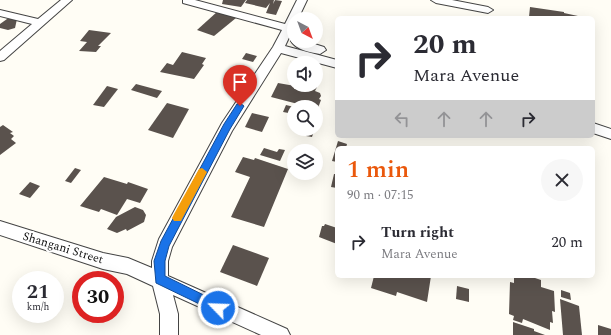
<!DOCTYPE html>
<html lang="en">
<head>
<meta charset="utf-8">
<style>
  :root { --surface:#fff; --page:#f7f7f7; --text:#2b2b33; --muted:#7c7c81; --accent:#ea580c }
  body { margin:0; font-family:Spectral,serif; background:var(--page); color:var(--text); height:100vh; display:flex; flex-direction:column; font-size:15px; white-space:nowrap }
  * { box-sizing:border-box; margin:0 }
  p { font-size:13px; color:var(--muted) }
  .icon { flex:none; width:22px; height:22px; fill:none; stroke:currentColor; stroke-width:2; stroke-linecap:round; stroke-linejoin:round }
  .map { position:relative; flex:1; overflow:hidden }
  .details { position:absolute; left:335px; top:146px; width:260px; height:132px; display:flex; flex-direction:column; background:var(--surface); border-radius:6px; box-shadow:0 4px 16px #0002 }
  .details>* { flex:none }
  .guide { position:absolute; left:335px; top:16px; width:260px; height:122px; border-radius:6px; box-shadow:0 4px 16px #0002; background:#fff; color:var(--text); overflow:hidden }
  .needle { width:26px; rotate:139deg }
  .fabs { position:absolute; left:287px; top:12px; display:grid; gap:8px }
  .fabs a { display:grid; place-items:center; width:36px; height:36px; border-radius:50%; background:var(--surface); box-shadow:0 4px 16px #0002; font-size:20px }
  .speed { position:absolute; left:12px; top:271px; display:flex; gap:8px; font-size:20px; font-weight:700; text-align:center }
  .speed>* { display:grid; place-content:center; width:52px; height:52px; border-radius:50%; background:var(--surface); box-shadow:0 4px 16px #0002; line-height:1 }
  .speed small { font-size:10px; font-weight:400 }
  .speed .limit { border:6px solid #d22; background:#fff; color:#111 }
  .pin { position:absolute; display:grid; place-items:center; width:34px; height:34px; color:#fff; margin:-41px -17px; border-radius:50% 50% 50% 0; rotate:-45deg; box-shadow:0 0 4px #0007 }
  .pin .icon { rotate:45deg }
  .me { position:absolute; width:44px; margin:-22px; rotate:294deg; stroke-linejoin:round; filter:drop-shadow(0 0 3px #0008) }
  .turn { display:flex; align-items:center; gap:14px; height:84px; padding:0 12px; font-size:18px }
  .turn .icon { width:52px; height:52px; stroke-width:2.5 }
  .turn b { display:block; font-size:28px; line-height:34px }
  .lanes { display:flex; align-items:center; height:38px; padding:0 12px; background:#0003; justify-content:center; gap:20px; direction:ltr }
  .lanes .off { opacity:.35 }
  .round { display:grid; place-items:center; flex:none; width:42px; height:42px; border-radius:21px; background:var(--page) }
  .overview { display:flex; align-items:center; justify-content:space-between; height:68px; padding:0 12px }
  h1 { font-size:24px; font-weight:600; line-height:30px; color:var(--accent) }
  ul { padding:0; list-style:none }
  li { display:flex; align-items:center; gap:12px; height:56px; padding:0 12px }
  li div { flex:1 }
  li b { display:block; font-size:15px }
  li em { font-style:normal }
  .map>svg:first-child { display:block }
  .building { fill:#5a524d }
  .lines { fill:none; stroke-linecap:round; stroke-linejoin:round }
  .street-casing { stroke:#444; stroke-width:2 }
  .street { fill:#fff; fill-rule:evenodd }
  .route { fill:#1a73e8; stroke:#114b97 }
  .slow { fill:#f59e0b }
  .labels { text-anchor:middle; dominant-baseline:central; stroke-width:4; stroke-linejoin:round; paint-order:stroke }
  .street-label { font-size:12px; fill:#111; stroke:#fff }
</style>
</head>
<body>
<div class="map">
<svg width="611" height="335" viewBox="0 0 611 335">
  <rect width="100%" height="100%" fill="#fffdf5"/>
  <!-- building -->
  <g class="building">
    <path d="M223,0H246L241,7L222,4Z"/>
    <path d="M247,0H274L273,4L275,0L282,1L276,15L266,13L270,3L266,8L245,3Z"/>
    <path d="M530,7L564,12V13L578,16V18L529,17Z"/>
    <path d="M218,11L236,18L214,36L197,30Z"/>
    <path d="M7,19H17L15,28L8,30L0,28V24Z"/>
    <path d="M89,30L111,33L98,46H101L96,52L79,51L87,42L80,41Z"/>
    <path d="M182,52L206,58L202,64L204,65L194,79L160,72L167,63L173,65Z"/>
    <path d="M246,53L257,56L253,62L242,59Z"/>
    <path d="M278,83L295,86L294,89H296L298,85L317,87L315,91L320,93L321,96L319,99L321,100L318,108L296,107L298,104L271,97Z"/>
    <path d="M136,84L162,91L157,98L131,90Z"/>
    <path d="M107,86L118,89L104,107L93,105Z"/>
    <path d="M167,103L189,109L173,138L148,130Z"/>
    <path d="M286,105L294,107V114L283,112Z"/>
    <path d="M252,113L269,117L262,132L245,127Z"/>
    <path d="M3,125L13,132L10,133L14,136L11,139L16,143L0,155V127Z"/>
    <path d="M308,130L314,131L312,137L306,136Z"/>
    <path d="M338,141L347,144L346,148H337V162L332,161Z"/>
    <path d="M264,148L277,152L279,149L285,150L280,161L260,155Z"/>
    <path d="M243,157L254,160L255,158L288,169L264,227L231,217L250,177L235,172Z"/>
    <path d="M75,168L81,170L71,183L65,181Z"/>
    <path d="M334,174H337V188L331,187Z"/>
    <path d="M104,177L127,184L128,182L148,189L140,203L127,199L117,215L101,209L99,212L80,206Z"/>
    <path d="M30,182L40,186L30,198L19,194Z"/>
    <path d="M135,207L143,210L146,215L144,222L127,231L126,229L117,233L107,229L116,217Z"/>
    <path d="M325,224L337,228V244L319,237L322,226H324Z"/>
    <path d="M233,245L269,258L257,286L220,272Z"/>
    <path d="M374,276H431L427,302L397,292L396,296L371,288Z"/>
    <path d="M514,276H529L541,280V287L554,291L555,312L552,311L553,323L550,322V330L523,319L522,323L513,320L514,316L509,314L510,282L514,283Z"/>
    <path d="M457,286L469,289V302L456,299Z"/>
    <path d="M561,290L570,293L571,300L561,297Z"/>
    <path d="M560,299L579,306L582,335H563Z"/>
    <path d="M513,322L534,329V331L545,335H513Z"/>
    <path d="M598,325L611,329V335H598Z"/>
  </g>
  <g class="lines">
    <!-- street casing -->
    <g class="street-casing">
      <g id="street">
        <path d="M61,0H72L4,60L0,61V51L32,24L0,16V10L38,19Z"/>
        <path d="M183,0H195L285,24L297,0H307L298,19H294V27L285,46L337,60V68L281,53L232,131L172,247L168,261V276L287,329L290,335H261L173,295L178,314V335H160V314L153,286L127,274L103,269L0,235V221L103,253L128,258L152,268V261L159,239L222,123L273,47L282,30L183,3Z"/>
        <path d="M431,0H452L488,7L493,10L488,13L436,3Z"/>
        <path d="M292,38H294V41H305L324,47L326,50L320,54C310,52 296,50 291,41Z"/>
        <path d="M593,123L611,129V139L593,133Z"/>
      </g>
    </g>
    <!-- street -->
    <use href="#street" class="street"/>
  </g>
  <!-- route -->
  <path class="route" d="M240,103L244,106L230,129L169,246L165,261V276L222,304L224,308L222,312L218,313L156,283L154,261L161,241L224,124L237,104Z"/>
  <!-- slow -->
  <path class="slow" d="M202,168L207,172L181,221H174L172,218L174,214L199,169Z"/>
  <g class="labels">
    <!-- street labels -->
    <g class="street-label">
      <text transform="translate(63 248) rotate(17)">Shangani Street</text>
    </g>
  </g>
</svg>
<div class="fabs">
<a><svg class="needle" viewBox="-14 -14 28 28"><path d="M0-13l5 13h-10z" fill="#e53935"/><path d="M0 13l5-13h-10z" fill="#7c7c81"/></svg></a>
<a><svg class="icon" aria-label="sound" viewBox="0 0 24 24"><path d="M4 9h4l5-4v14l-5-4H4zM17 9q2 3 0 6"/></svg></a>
<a><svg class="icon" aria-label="search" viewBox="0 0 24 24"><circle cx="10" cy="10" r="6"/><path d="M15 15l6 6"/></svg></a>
<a><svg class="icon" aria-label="layers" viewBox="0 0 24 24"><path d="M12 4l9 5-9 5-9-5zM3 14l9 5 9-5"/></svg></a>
</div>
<div class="speed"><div>21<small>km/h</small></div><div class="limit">30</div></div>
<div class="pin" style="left:240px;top:106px;background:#d93025"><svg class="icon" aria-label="arrive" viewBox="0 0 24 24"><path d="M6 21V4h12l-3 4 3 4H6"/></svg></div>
<svg class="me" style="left:218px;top:308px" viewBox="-20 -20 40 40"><circle r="17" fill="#1a73e8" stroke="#fff" stroke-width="3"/><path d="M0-11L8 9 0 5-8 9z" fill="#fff"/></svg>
<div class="guide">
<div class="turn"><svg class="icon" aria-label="right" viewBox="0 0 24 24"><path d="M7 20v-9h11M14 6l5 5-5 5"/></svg><div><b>20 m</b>Mara Avenue</div></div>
<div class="lanes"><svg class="icon off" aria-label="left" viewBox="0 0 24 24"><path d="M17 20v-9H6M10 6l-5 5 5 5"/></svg><svg class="icon off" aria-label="ahead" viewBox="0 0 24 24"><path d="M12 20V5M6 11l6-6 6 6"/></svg><svg class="icon off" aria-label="ahead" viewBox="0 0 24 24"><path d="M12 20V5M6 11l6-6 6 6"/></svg><svg class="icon" aria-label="right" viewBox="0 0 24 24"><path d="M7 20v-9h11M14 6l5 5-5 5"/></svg></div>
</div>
<section class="details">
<div class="overview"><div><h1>1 min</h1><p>90 m · 07:15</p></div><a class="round"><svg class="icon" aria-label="close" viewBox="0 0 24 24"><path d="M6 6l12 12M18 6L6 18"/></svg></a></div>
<ul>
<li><svg class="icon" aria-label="right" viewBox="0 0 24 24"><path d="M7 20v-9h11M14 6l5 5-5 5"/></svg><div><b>Turn right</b><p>Mara Avenue</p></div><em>20 m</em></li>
</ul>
</section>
</div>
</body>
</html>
